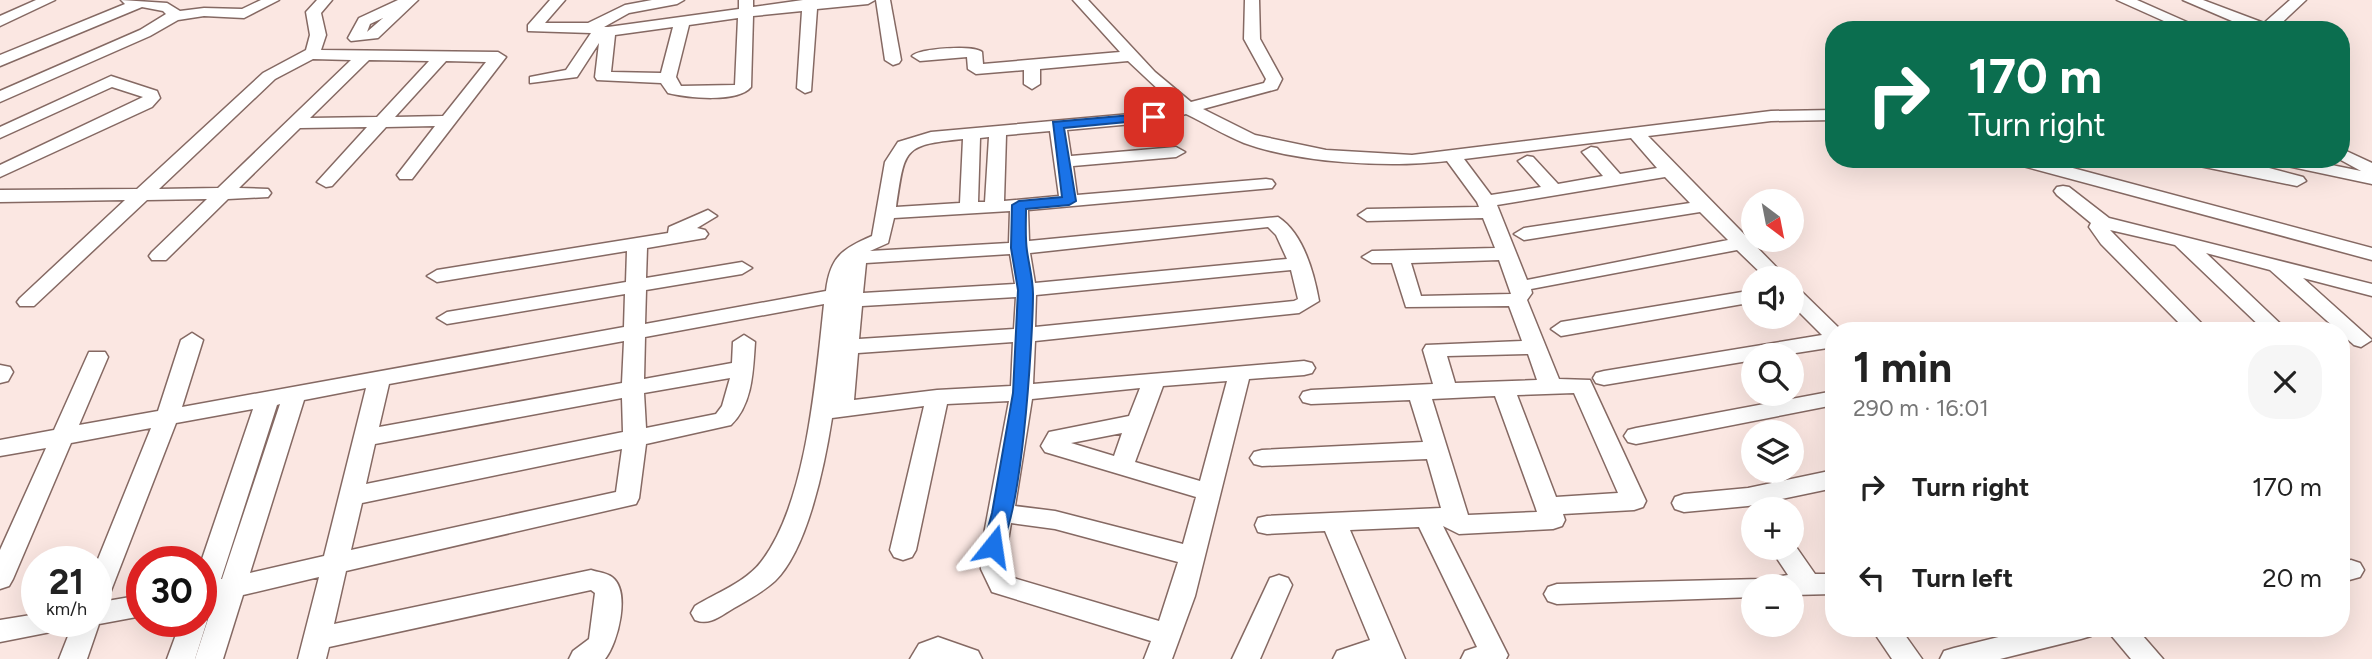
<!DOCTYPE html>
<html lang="en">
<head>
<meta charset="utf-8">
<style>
  :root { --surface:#fff; --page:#f6f6f6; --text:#222; --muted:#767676 }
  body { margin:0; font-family:Figtree,sans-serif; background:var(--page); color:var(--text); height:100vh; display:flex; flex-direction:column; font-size:26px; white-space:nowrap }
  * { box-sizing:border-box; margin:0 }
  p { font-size:23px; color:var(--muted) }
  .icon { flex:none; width:38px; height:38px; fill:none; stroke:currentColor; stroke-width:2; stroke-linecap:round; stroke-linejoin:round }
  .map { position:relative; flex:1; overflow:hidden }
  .side { position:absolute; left:1825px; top:322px; width:525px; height:315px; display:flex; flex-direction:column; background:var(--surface); border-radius:28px; box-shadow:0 7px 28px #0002 }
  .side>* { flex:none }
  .banner { position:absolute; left:1825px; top:21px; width:525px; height:147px; border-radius:28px; box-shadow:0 7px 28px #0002; background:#0b6e4f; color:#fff; overflow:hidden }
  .needle { width:46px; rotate:148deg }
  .buttons { position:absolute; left:1741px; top:189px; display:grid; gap:14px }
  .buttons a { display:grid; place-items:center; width:63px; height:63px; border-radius:50%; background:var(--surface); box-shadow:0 7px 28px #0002; font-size:35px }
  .speed { position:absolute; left:21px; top:546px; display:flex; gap:14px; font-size:35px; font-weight:700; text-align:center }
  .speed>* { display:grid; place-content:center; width:91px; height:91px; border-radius:50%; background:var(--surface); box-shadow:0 7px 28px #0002; line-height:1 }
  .speed small { font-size:18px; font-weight:400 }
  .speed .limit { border:10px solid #d22; background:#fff; color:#111 }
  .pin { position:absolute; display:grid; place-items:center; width:60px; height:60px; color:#fff; margin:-30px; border-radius:14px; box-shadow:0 4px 10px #0006 }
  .me { position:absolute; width:77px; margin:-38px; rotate:15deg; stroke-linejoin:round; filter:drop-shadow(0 0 5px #0008) }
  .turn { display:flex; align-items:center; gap:24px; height:147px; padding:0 28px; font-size:32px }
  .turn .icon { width:91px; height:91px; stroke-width:2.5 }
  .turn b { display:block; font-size:49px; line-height:60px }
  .round { display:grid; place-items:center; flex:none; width:74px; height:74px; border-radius:28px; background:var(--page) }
  .headline { display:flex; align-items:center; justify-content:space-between; height:119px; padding:0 28px }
  h1 { font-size:42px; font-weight:700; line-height:52px }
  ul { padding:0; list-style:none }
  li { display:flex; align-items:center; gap:21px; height:91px; padding:0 28px }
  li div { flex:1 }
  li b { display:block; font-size:26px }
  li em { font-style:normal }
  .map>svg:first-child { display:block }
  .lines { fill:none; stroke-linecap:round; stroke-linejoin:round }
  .minor-casing { stroke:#856963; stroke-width:3 }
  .minor { fill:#fff; fill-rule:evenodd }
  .route { fill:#1a73e8; stroke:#114b97; stroke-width:2 }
</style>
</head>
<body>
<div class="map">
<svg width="2372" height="659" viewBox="0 0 2372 659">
  <rect width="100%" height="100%" fill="#fbe7e2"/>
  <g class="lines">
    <!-- minor casing -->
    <g class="minor-casing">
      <g id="minor">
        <path d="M36,0H55L0,26V16Z"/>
        <path d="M121,0L167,3L180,11L204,8L242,9L261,0H279L244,18L204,16L178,20L150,36L0,102V91L140,30L166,14L163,11L142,7L0,66V55L125,4Z"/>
        <path d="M317,0H332L321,13L326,35L321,50L498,52L506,57L412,179H400L397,175L435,126L386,127L332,186L326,187L317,182L367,127L300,128L239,188L268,189L271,193L268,197L228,199L166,260H152L149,256L152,252L207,199L147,200L34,306H20L17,302L20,298L125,200L0,202V190L137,189L263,73L306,50L310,35L306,12ZM313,59L351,60L218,188L159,189L275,79ZM369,60L429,61L377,117L310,118ZM446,61L486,62L443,116L395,117Z"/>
        <path d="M398,0H418L378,38L351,41L348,38L359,18ZM383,18L368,31L367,32L370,24Z"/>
        <path d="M550,0H565L545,23H588L625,5L652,0H684L677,4L629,13L604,27H608L739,9V0H753V7L803,0H875L868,4L817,9L811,91L805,93L797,88L802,11L753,16L751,87C738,103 688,98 668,93L661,83L597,80L595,77L599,43L577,77L530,83V77L566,70L591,33L528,31V25ZM738,18L735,85L681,86L676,77L689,25ZM673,27L661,73L611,72L615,35Z"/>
        <path d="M876,0H890L901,60L899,63L893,65L885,60Z"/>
        <path d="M1073,0H1088L1155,72L1191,102L1264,83L1266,79L1244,39L1245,0H1259L1260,39L1282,79L1277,89L1203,109L1255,135L1326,150L1412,155L1771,111L1834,110V120L1771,121L1648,136L1787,278H1766L1737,250L1531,289L1532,293L1527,300L1559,379L1590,380L1646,501L1643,507L1634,510L1563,514L1565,520L1562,526L1553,529L1459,534L1443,526L1508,655L1506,659H1461L1465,651L1477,647L1419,527L1350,530L1405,659H1333L1337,651L1370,640L1325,531L1267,534L1258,532L1255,525L1258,518L1267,516L1441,508L1427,459L1262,466L1254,464L1250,458L1254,452L1262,450L1423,442L1410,400L1311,404L1303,402L1300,397L1303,392L1311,390L1433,384L1423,350L1426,345L1522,341L1509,306L1406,307L1392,263H1372L1362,257L1372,251L1495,248L1483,218L1367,221L1358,215L1367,209L1479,207L1477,202L1447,161C1389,168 1299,163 1244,143C1224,135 1205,123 1186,114L1154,122L1067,130L1071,156L1176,147L1185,152L1176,157L1073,166L1077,195L1266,179L1272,180L1275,184L1272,188L1028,210L1029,241L1278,217C1303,233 1314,273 1319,301L1299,313L1035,341L1033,384L1304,361L1312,363L1315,368L1312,373L1304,375L1249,379L1195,596L1172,659H1144L1151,641L992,592L981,569V550L1009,401L947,404L916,550L912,557L903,560L894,557L890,550L924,406L832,418C825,463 808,549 775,581C763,592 748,600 734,608C720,616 710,626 695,620L691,613L695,606C716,593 746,582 761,562C807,503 816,377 824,304L645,337L644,379L732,363L733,342L744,335L755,342C753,370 753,404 731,425L646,444L639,498L636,504L346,571L334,624L591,570C597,572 607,573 612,577C631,591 618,643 605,659H569L573,651L589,639L595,593L591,590L329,647L326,659H298L319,577L243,595L223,659H195L214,601L210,607L201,610V562L253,409L176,423L107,601L142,595V616L99,624L87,659H59L74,621H96V564L151,428L71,443L13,579L9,586L0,589V550L46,448L0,456V440L54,430L89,352H105L108,357L79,425L158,411L181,340L192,333L203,340L182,407L624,327L625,294L447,324L437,318L447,312L626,282L627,251L437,282L427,276L437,270L668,233L669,227L708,210L717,216L697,228L705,230L708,234L705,238L647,248L646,278L742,262L752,268L742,274L646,290L645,324L826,291C830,257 842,249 872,236L885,162L898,142L931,132L1153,112L1176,106L1128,61L1040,69V84L1032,89L1024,84V70L976,74L968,69L967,57L920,61L912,56C920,48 974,45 982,52L983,64L1120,52ZM1050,131L1059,196L1004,201L1006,135ZM989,137L985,202H978L980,138ZM1631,138L1657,168L1620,174L1597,148L1591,147L1582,152L1603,176L1558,184L1533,157L1527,156L1518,161L1541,187L1491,195L1464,159ZM963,139L960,203L896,207C905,149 902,145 963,139ZM1665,177L1690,203L1524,228L1514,234L1524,240L1700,212L1728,240L1527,280L1497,205ZM1010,211L1009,243L870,251L888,243L894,218ZM1268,227L1276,235L1287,259L1035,283L1030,253ZM1010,254L1015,284L863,293L866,263ZM1499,260L1511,294L1421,296L1411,263ZM1291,270L1298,299L1294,301L1035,327L1036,295ZM1016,297L1014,329L859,339L862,306ZM624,341L622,383L379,427L389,384ZM1013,342L1011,386L937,390L854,400L858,353ZM1528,354L1537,380L1455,383L1447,356ZM730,378L722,406L716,414L646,428L644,393ZM1227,381L1200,481L1135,462L1163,386ZM366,388L324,556L250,573L304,400ZM1140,388L1129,416L1049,432L1041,446L1045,452L1196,497L1183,544L1055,511L1015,506L1032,399ZM1574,393L1618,493L1556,497L1517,395ZM1495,396L1535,506L1537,512L1468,515L1432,399ZM622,398L623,432L366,484L375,444ZM280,404L222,579H221L277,405ZM1122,433L1114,456L1071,443ZM622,449L616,492L351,550L362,503ZM1011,523L1055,529L1178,562L1159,621L1010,577L1005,559Z"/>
        <path d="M2117,0H2137L2205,30H2184Z"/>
        <path d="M2183,0H2203L2264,23L2290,0H2306L2274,30H2253Z"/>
        <path d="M111,76L157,91L160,98L152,107L0,177V165L143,97L112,87L0,138V127Z"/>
        <path d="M2342,149L2372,163V184L2268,162L2269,168L2303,177L2306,181L2297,186L2190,164L2181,159H2217L2249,166L2250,159H2302L2361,171L2339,159H2342Z"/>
        <path d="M2009,159H2039L2372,248V260L2012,163Z"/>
        <path d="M2063,186L2069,187L2109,218L2372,284V296L2303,278L2372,340L2361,347L2354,345L2270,270L2206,253L2288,331H2265L2175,245L2110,230L2209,331H2187L2101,244L2089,227L2091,223L2057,195L2054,191L2057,187Z"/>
        <path d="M1792,287L1799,289L1841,330L1834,331V347L1783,355H1754V360L1604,385L1596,383L1593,378L1596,373L1604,371L1822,335L1792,305Z"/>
        <path d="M1754,290V302L1561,336L1551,329L1561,322Z"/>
        <path d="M0,365L10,367L13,372L8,381L0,383Z"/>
        <path d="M1834,391V405L1636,444L1628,442L1624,436L1628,430L1636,428Z"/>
        <path d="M1834,470V488L1748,506L1684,512L1675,509L1672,503L1675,497L1684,494L1748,488Z"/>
        <path d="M1792,541L1815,574H1834V594L1792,595V586H1754V597L1557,604L1548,601L1544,594L1548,587L1557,584L1761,579L1788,575L1770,548H1792Z"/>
        <path d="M2351,560L2360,563L2364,570L2360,577L2342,582V562Z"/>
        <path d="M1279,575L1288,578L1292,585L1260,659H1232L1270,578Z"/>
        <path d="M201,613L207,621L195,659H167L181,621H201Z"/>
        <path d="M37,614V621H70L66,629L0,642V620Z"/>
        <path d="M1871,628H1900L1922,659H1892Z"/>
        <path d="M2035,628H2094L2091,636L2081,639L2000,659H1940L1944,651L1954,648Z"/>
        <path d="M2105,628H2136L2163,659H2131Z"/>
        <path d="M938,637L978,651L982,659H910L919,644Z"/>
      </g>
    </g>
    <!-- minor -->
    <use href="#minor" class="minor"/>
  </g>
  <!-- route -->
  <path class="route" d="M1154,113L1160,117L1158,119L1064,128L1076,201L1069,205L1026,209C1026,223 1025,238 1027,251C1029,265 1033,280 1033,294C1033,329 1022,544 993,553L986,551L983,546L992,513L1013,393L1018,290L1011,248L1012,205L1019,201L1062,197L1053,122Z"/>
</svg>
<div class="buttons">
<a><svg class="needle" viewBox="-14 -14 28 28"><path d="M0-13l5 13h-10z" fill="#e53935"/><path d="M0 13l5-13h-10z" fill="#767676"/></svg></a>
<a><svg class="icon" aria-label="sound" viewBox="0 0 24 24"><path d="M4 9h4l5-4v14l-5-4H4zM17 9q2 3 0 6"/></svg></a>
<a><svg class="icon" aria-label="search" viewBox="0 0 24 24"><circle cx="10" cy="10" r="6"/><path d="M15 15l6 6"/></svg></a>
<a><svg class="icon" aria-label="layers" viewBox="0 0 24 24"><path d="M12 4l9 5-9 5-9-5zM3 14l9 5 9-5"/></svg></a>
<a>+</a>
<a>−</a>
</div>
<div class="speed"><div>21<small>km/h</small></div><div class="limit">30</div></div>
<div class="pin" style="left:1154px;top:117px;background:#d93025"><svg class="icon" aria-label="arrive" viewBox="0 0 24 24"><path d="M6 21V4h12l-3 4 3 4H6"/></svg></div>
<svg class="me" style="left:993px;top:546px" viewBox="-20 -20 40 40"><path d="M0-17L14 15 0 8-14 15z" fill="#1a73e8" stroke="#fff" stroke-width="4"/></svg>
<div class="banner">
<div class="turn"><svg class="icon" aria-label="right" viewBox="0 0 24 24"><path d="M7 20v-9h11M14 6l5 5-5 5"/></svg><div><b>170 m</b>Turn right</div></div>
</div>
<section class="side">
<div class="headline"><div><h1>1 min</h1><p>290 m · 16:01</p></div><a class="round"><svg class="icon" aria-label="close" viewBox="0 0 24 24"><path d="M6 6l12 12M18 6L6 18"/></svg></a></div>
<ul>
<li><svg class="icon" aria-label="right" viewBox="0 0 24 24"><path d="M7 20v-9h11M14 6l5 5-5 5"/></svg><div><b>Turn right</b></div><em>170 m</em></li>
<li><svg class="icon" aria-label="left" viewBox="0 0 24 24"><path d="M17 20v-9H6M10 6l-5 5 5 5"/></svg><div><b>Turn left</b></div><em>20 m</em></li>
</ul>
</section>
</div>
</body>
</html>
